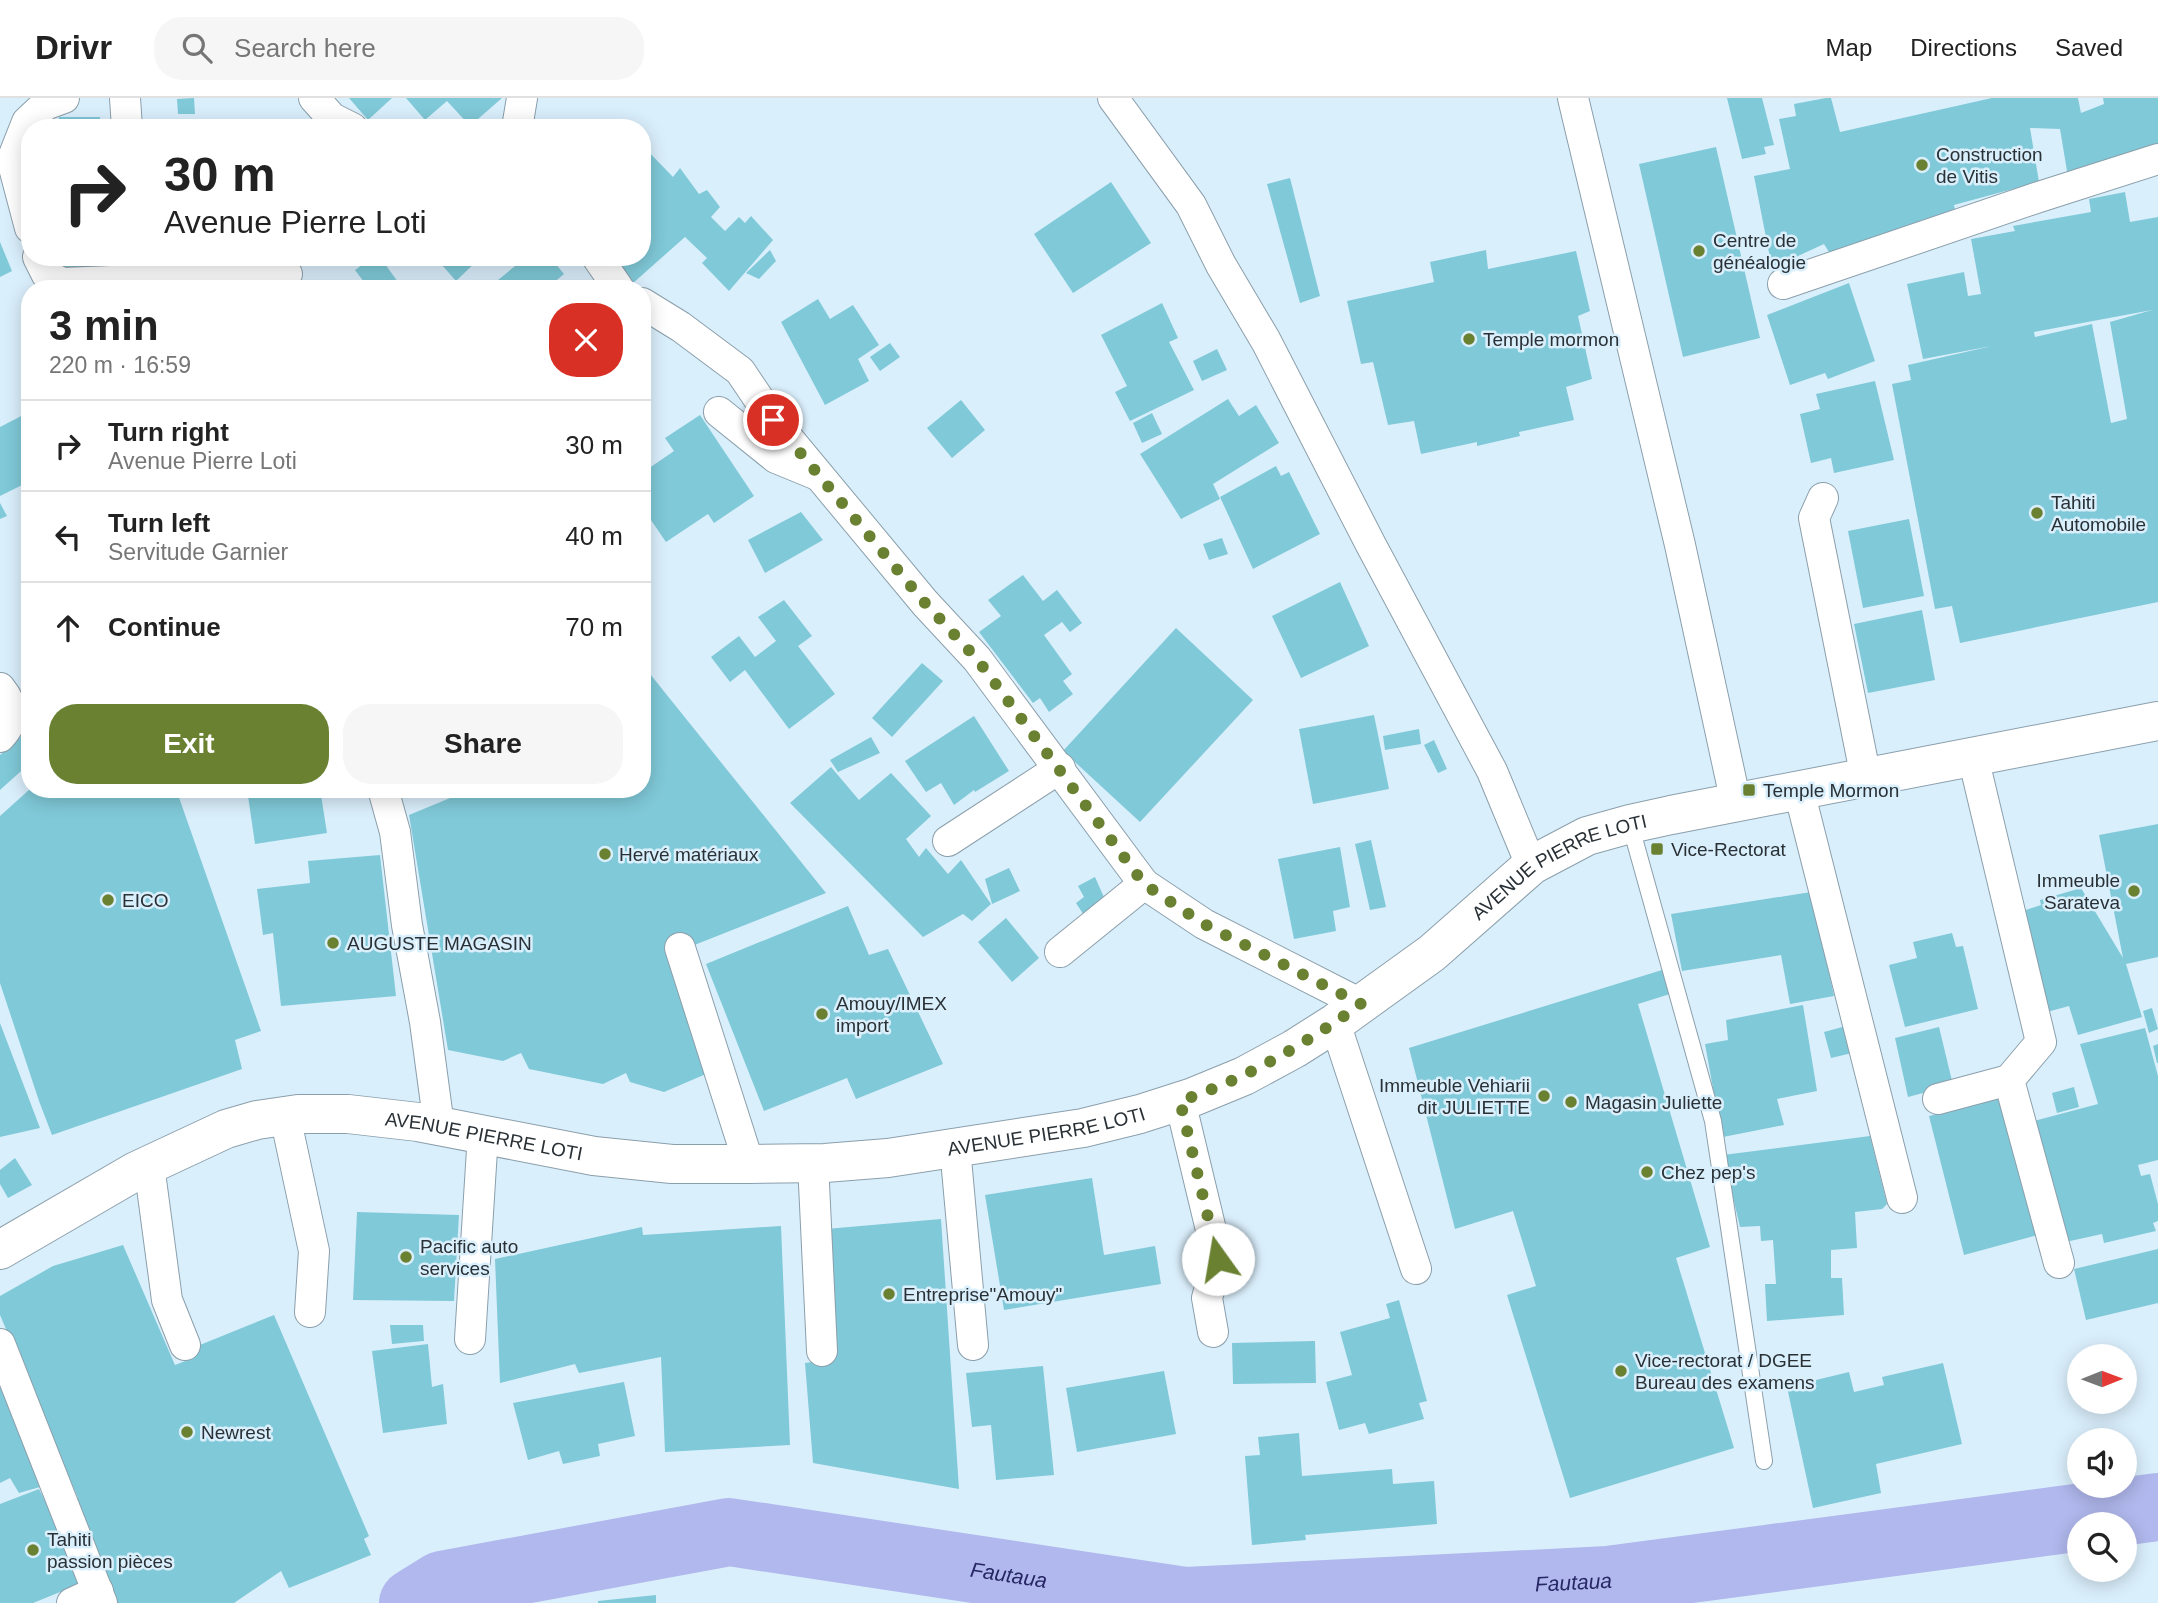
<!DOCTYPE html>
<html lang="en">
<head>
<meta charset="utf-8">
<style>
  :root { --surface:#fff; --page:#f6f6f6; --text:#222; --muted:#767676; --line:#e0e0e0; --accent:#6b8132 }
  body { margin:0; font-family:Helvetica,sans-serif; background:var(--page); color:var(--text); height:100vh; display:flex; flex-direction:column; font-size:26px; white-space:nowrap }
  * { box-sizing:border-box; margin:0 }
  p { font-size:23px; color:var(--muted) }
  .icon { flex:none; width:38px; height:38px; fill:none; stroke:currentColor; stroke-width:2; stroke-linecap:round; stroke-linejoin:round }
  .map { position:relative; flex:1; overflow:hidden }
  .details { position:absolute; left:21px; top:182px; width:630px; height:518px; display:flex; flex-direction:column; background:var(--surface); border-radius:28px; box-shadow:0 4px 18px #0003 }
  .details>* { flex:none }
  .guide { position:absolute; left:21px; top:21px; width:630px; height:147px; border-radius:28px; box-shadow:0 4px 18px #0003; background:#fff; color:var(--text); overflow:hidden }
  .needle { width:46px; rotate:89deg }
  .buttons { position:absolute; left:2067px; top:1246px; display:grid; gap:14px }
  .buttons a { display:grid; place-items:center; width:70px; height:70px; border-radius:50%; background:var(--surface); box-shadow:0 4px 18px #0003; font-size:35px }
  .pin { position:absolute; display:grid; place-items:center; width:60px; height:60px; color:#fff; margin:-30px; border:4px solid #fff; border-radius:50%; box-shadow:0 2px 7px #0007 }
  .me { position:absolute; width:77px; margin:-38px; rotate:347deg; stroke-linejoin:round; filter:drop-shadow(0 0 5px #0008) }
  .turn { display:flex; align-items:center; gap:24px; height:147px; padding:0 28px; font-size:32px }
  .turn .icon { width:91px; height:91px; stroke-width:2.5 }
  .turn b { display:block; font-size:49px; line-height:60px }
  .round { display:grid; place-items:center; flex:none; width:74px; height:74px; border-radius:28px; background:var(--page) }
  .summary { display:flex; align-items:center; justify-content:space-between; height:119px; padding:0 28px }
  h1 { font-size:42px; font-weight:700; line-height:52px }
  .button { display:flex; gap:14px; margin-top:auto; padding:14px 28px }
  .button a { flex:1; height:80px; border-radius:28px; background:var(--accent); color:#fff; font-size:28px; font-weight:700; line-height:80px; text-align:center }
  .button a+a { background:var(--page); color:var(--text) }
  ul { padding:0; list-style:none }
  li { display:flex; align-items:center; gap:21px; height:91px; padding:0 28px; border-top:2px solid var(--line) }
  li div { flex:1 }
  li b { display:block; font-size:26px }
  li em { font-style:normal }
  header { display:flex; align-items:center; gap:42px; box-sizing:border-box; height:98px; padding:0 35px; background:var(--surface); border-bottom:2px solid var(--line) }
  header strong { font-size:33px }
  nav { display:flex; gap:38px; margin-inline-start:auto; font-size:24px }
  .search { width:490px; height:63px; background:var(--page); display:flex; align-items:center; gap:18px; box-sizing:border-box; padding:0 24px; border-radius:28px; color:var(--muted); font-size:26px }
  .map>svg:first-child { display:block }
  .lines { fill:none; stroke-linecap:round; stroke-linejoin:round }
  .river { stroke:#b0b8ed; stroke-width:68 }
  .building { fill:#80c9d8; fill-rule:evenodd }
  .service-casing { stroke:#8b9fab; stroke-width:18 }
  .minor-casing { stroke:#8b9fab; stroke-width:32 }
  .secondary-casing { stroke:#8b9fab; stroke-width:40 }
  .service { stroke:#fff; stroke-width:16 }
  .minor { stroke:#fff; stroke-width:30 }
  .secondary { stroke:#fff; stroke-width:38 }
  .route { stroke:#6b8132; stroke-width:12; stroke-dasharray:0 21.6 }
  .poi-dot { fill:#6b8132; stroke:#daeffc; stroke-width:2.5 }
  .labels { text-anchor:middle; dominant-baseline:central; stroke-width:5; stroke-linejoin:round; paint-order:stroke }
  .poi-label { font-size:19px; fill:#293136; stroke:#daeffc; text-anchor:start }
  .street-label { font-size:19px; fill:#293136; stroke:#daeffc }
  .water-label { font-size:21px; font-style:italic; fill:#272765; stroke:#daeffc }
</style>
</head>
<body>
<header>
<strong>Drivr</strong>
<div class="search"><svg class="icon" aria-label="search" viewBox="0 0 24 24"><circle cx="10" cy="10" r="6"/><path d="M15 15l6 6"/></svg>Search here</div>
<nav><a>Map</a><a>Directions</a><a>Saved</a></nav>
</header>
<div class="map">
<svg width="2158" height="1505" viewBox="0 0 2158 1505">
  <rect width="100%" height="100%" fill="#daeffc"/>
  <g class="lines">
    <!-- river -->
    <path class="river" id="s1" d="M413,1505L442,1487L729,1434L1186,1503L1608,1482L2158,1409"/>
  </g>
  <!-- building -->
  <g class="building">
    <path d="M194,0L195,16H178L177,1Z"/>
    <path d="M349,0H392L368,22Z"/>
    <path d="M406,0H502L470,28L447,3L425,22Z"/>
    <path d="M1727,0H1762L1774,47L1764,49L1766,56L1742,61Z"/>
    <path d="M1826,0H1831L1840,34L1992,0H2078L2081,15L2104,6L2103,0H2158V51L2068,79L2060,31L2030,30L2039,84L1954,107L1956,117L1832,159L1824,146L1772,170L1754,78L1790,71L1779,21L1796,18L1794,6Z"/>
    <rect x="59" y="19" width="41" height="11"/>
    <path d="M642,47L673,79L680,70L699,96L707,92L720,109L711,119L725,133L739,119L745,125L751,118L773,142L729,193L702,165L707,160L685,139L632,186L605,159H642Z"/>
    <path d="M1716,49L1760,240L1683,259L1639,66Z"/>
    <path d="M1290,80L1320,198L1300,205L1267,86Z"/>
    <path d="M1111,84L1151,145L1073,195L1034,136Z"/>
    <path d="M2125,94L2130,124L2158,119V504L1960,545L1952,508L1935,511L1892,286L1911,282L1908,267L1992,248L1923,261L1907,186L1964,174L1968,198L1981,196L1971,141L2015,133L2013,128L2091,114L2089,101ZM2152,212L2110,224L2127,321L2111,325L2092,226L2035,239L2034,234Z"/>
    <path d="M0,144L12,173L0,179Z"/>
    <path d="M770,152L776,163L759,181L746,175Z"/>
    <path d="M1486,152L1488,171L1576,153L1590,213L1578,218L1592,281L1566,289L1574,322L1519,334L1520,338L1477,348V344L1421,356L1414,323L1388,327L1373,264L1361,266L1347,203L1434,184L1430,164Z"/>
    <path d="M60,159H110L111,173L61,177Z"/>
    <path d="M131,159H181L182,172L132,175Z"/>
    <path d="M197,159H254V163L199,170Z"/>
    <path d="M373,159H380L403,191H354L364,184L355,172Z"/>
    <path d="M435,159H481L456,183Z"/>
    <path d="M526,159H550L564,176L552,186L556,191H487Z"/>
    <path d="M1849,185L1875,263L1828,281L1825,275L1790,287L1767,217Z"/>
    <path d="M818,201L830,221L853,207L879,247L858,261L869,283L825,307L781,224Z"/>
    <path d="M1162,205L1178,240L1169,244L1194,292L1130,323L1115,294L1127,288L1101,237Z"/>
    <path d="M890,245L900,259L880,273L870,259Z"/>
    <path d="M1217,251L1227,272L1202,283L1193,263Z"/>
    <path d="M1875,283L1894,362L1834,375L1831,360L1811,365L1800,316L1820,311L1816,296Z"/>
    <path d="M1228,301L1239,318L1256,307L1279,345L1213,386L1220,401L1181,421L1140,356Z"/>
    <path d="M961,302L985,332L952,360L927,330Z"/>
    <path d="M27,315L30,320V383L0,398V329Z"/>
    <path d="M1152,315L1162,336L1142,345L1133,325Z"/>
    <path d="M700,317L754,398L714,425L708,416L666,444L642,409V375L674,353L665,340Z"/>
    <path d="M1276,368L1281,378L1289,374L1320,436L1253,471L1220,399Z"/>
    <path d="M0,405L7,418L0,421Z"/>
    <path d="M801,414L823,442L765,475L748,442Z"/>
    <path d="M1909,421L1924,498L1863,510L1848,433Z"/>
    <path d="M1222,440L1228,456L1209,462L1203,446Z"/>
    <path d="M1023,477L1043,503L1057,492L1082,525L1070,534L1062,524L1044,537L1072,576L1063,583L1073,596L1049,614L1040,600L1033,605L979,534L1001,518L988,502Z"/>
    <path d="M1340,484L1369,548L1301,580L1272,518Z"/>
    <path d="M784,502L812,538L798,548L835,596L789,631L745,572L730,584L711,559L739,538L755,559L776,543L758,519Z"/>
    <path d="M1922,512L1935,582L1868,595L1854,526Z"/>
    <path d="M1176,530L1253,602L1140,724L1063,653Z"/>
    <path d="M922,565L943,583L892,639L872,620Z"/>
    <path d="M642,566L826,795L669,857L706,976L664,994L630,984L626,975L603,986L529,971L521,955L503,963L448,952L409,717L472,691H642Z"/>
    <path d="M1374,617L1389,691L1313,706L1299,631Z"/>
    <path d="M974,618L1009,673L975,694L974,692L954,707L941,685L926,694L905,663Z"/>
    <path d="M30,630V665L0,692V657Z"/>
    <path d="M1419,631L1421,646L1385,652L1383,638Z"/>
    <path d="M871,639L880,655L838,674L830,662Z"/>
    <path d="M1434,642L1447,671L1438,675L1424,647Z"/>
    <path d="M831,669L859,702L891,675L931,718L906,741L919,759L926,750L948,776L961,762L991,806L972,823L963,816L923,839L790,705Z"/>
    <path d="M30,691H176L261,933L235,942L242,971L52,1037L39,1003L0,885V718Z"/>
    <path d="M247,691H320L327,735L255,746Z"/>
    <path d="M2158,726V859L2126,866L2142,919L2078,937L2069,908L2047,914L2020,814L2041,807L2040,802L2081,790L2123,860L2099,737Z"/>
    <path d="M1371,742L1386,809L1370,812L1355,746Z"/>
    <path d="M1340,749L1350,809L1333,813L1336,833L1294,841L1278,761Z"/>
    <path d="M380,757L396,898L281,908L273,835L263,837L257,791L310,785L308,763Z"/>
    <path d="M1009,770L1020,793L992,806L985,781Z"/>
    <path d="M1095,779L1107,806L1087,822L1076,805L1084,799L1078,788Z"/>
    <path d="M1811,794L1834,898L1790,906L1781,857L1682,873L1671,816Z"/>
    <path d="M848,808L869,857L888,851L943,966L856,1001L847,980L764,1013L706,866Z"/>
    <path d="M1006,820L1039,860L1012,884L978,844Z"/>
    <path d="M1952,835L1956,849L1963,848L1978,911L1905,929L1889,867L1917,860L1913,844Z"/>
    <path d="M1662,872L1670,896L1638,906L1710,1149L1676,1160L1734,1350L1570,1400L1507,1197L1536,1188L1513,1113L1455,1131L1409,950Z"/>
    <path d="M1803,907L1817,993L1777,1001L1784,1027L1718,1040L1711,997L1714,996L1705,946L1728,942L1726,922Z"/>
    <path d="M2152,910L2158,931L2149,935L2143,913Z"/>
    <path d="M0,925L40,1030L0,1039Z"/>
    <path d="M1846,928L1852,955L1831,960L1824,934Z"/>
    <path d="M1939,929L1953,987L1908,999L1895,940Z"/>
    <path d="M2145,930L2158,978V1062L2138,1067L2141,1078L2150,1076L2158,1106V1123L2153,1125L2156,1133L2104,1145L2102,1136L2061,1145L2026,1025L2098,1006L2080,946Z"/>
    <path d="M2158,946V965H2157L2153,948Z"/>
    <path d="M2074,989L2079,1009L2057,1015L2052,995Z"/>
    <path d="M2002,1000L2038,1137L1964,1157L1929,1018Z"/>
    <path d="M1870,1038L1887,1106L1882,1111L1855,1114L1857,1150L1831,1152V1180H1842L1844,1217L1767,1223L1765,1186H1776L1773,1142L1761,1143L1760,1128L1740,1129L1723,1057Z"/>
    <path d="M15,1060L32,1087L8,1100L0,1086V1072Z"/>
    <path d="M1092,1080L1104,1157L1155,1148L1161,1186L1004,1212L985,1097Z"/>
    <path d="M357,1114L459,1117L454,1203L353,1202Z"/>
    <path d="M941,1121L959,1391L813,1365L805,1265L836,1261L826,1131Z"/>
    <path d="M781,1128L790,1347L665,1354L661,1259L579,1275L575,1266L500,1285L495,1161L642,1129L643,1137Z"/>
    <path d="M123,1147L175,1267L193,1260L190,1251L274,1217L369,1438L364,1441L371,1457L289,1490L281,1473L234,1505H111L66,1404L78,1400L0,1217V1198L53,1168Z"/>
    <path d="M2158,1151V1205L2086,1222L2074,1171Z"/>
    <path d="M1399,1202L1427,1303L1419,1305L1424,1321L1369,1336L1365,1325L1339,1332L1326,1284L1352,1277L1340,1234L1390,1220L1386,1206Z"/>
    <path d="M390,1227H423L424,1243L392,1246Z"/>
    <path d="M1315,1243L1316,1285L1233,1286L1232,1245Z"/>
    <path d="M428,1246L432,1289L443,1286L447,1326L383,1335L372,1253Z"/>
    <path d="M1943,1265L1962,1346L1876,1366L1881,1395L1813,1410L1787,1289L1849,1274L1854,1294L1884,1287L1882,1279Z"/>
    <path d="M1043,1268L1054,1377L996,1382L991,1327L972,1329L966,1275Z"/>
    <path d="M1164,1273L1176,1336L1077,1354L1066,1290Z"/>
    <path d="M624,1284L635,1338L598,1346L600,1358L563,1366L559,1353L528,1362L513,1305Z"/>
    <path d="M0,1288L40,1389L19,1395L10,1380L0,1385Z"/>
    <path d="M1299,1335L1302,1378L1392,1371L1393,1386L1434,1383L1437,1426L1305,1437L1306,1442L1252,1447L1245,1358L1260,1357L1258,1339Z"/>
    <path d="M39,1391L53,1419L80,1486L33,1505H0V1406Z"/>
    <path d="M656,1497V1505H598V1503Z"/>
  </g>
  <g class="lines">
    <!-- service casing -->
    <g class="service-casing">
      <path id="service" d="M1630,726L1713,1023L1764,1363"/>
    </g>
    <!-- minor casing -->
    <g class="minor-casing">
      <g id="minor">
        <path d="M125,0L127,30"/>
        <path d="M314,0L332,20L352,30"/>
        <path d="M1113,0L1191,107L1221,167L1266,243L1371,447L1492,673L1531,767L1516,781"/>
        <path d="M1573,0L1680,447L1736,705"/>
        <path d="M517,30L522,0"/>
        <path d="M30,130L12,62L27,24L45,7L64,0"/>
        <path d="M38,159L47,177L62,185L287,176"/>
        <path d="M597,159L619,191"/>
        <path d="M1783,186L2039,99L2158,61"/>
        <path d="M642,205L681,229L740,273L773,322L925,505L977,561L1144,786L1204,826L1361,906"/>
        <path d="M719,314L776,360L815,376"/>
        <path d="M1823,400L1814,420L1866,680"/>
        <path d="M0,590C14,607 16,622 0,639"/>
        <path d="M1973,659L2041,944L2009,982L2059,1165"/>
        <path d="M383,691L395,734L407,827L425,924L439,1028"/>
        <path d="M1799,693L1902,1100"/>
        <path d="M948,743L1060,670"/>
        <path d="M680,850L749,1066"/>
        <path d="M1060,854L1144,786"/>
        <path d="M1335,925L1416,1171"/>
        <path d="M1938,1001L2009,982"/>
        <path d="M1180,1003L1218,1161L1207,1200L1213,1234"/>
        <path d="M285,1018L314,1153L310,1214"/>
        <path d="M955,1050L973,1247"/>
        <path d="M813,1065L822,1253"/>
        <path d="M149,1067L167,1202L185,1247"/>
        <path d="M470,1241L483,1036"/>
        <path d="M0,1246L102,1505"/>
        <path d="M72,1505L98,1493"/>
      </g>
    </g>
    <!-- secondary casing -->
    <g class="secondary-casing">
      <g id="secondary">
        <path id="s2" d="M0,1152L136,1073L226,1031L257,1022L298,1016H348L418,1024L594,1058L672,1066H749L825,1065L888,1060L1083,1030L1140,1016L1193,999L1244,978L1294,951L1335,925L1432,855L1532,767L1587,738L1630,726L1671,717L2158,623"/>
      </g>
    </g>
    <!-- service -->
    <use href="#service" class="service"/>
    <!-- minor -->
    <use href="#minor" class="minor"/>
    <!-- secondary -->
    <use href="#secondary" class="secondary"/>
  </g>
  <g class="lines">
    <!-- route -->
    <path class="route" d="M773,322L925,505L977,561L1144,786L1204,826L1361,906C1305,946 1246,981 1180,1003L1218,1161"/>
  </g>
  <!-- markers -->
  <g class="poi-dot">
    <circle cx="1922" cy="67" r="7"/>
    <circle cx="1699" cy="153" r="7"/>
    <circle cx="1469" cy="241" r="7"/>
    <circle cx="2037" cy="415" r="7"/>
    <rect x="1742" y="685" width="14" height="14" rx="3.5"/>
    <rect x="1650" y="744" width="14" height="14" rx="3.5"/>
    <circle cx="605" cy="756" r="7"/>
    <circle cx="2134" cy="793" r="7"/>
    <circle cx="108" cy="802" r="7"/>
    <circle cx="333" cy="845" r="7"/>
    <circle cx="822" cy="916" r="7"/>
    <circle cx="1544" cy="998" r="7"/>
    <circle cx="1571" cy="1004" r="7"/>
    <circle cx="1647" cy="1074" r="7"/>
    <circle cx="406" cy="1159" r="7"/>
    <circle cx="889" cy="1196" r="7"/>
    <circle cx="1621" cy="1273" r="7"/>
    <circle cx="187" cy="1334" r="7"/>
    <circle cx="33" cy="1452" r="7"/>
  </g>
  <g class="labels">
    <!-- poi labels -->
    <g class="poi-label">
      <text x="1936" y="56">Construction<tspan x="1936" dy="22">de Vitis</tspan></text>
      <text x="1713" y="142">Centre de<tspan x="1713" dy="22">généalogie</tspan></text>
      <text x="1483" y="241">Temple mormon</text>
      <text x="2051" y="404">Tahiti<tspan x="2051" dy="22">Automobile</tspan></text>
      <text x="1763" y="692">Temple Mormon</text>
      <text x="1671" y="751">Vice-Rectorat</text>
      <text x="619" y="756">Hervé matériaux</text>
      <text x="2120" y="782" text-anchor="end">Immeuble<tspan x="2120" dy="22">Sarateva</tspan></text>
      <text x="122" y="802">EICO</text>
      <text x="347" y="845">AUGUSTE MAGASIN</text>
      <text x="836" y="905">Amouy/IMEX<tspan x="836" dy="22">import</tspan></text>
      <text x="1530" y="987" text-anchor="end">Immeuble Vehiarii<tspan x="1530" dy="22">dit JULIETTE</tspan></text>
      <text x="1585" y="1004">Magasin Juliette</text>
      <text x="1661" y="1074">Chez pep's</text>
      <text x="420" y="1148">Pacific auto<tspan x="420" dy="22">services</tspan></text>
      <text x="903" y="1196">Entreprise"Amouy"</text>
      <text x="1635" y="1262">Vice-rectorat / DGEE<tspan x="1635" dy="22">Bureau des examens</tspan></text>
      <text x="201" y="1334">Newrest</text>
      <text x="47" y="1441">Tahiti<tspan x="47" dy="22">passion pièces</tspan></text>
    </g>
    <!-- street labels -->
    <g class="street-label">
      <text stroke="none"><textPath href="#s2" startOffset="1673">AVENUE PIERRE LOTI</textPath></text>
      <text stroke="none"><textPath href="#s2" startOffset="1085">AVENUE PIERRE LOTI</textPath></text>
      <text stroke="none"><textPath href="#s2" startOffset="518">AVENUE PIERRE LOTI</textPath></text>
    </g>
    <!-- water labels -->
    <g class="water-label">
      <text stroke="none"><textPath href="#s1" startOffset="609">Fautaua</textPath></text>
      <text stroke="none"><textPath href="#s1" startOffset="1176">Fautaua</textPath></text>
    </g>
  </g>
</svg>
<div class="buttons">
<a><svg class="needle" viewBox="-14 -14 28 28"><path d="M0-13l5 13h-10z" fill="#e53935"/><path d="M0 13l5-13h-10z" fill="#767676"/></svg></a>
<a><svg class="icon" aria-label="sound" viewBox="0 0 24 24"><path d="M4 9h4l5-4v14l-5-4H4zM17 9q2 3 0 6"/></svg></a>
<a><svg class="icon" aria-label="search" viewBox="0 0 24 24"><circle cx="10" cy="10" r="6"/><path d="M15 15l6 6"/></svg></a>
</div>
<div class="pin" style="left:773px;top:322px;background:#d93025"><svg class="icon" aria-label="arrive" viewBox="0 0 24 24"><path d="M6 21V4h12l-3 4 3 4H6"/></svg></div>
<svg class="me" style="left:1218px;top:1161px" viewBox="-20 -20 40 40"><circle r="19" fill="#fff"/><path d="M0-13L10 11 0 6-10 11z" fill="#6b8132"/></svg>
<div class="guide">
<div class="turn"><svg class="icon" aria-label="right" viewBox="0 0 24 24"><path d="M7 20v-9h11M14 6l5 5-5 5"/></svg><div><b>30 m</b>Avenue Pierre Loti</div></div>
</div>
<section class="details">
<div class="summary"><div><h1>3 min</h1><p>220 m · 16:59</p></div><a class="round" style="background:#d93025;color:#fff"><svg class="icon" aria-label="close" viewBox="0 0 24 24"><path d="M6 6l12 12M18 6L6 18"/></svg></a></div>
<ul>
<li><svg class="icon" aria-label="right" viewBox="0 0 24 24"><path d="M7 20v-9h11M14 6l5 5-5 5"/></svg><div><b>Turn right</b><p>Avenue Pierre Loti</p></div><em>30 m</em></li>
<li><svg class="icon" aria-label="left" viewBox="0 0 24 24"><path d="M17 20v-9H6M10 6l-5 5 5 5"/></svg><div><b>Turn left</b><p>Servitude Garnier</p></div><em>40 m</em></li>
<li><svg class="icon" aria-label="ahead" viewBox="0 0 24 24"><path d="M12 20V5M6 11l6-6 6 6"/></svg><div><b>Continue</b></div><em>70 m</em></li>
</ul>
<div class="button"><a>Exit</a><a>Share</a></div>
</section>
</div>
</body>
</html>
